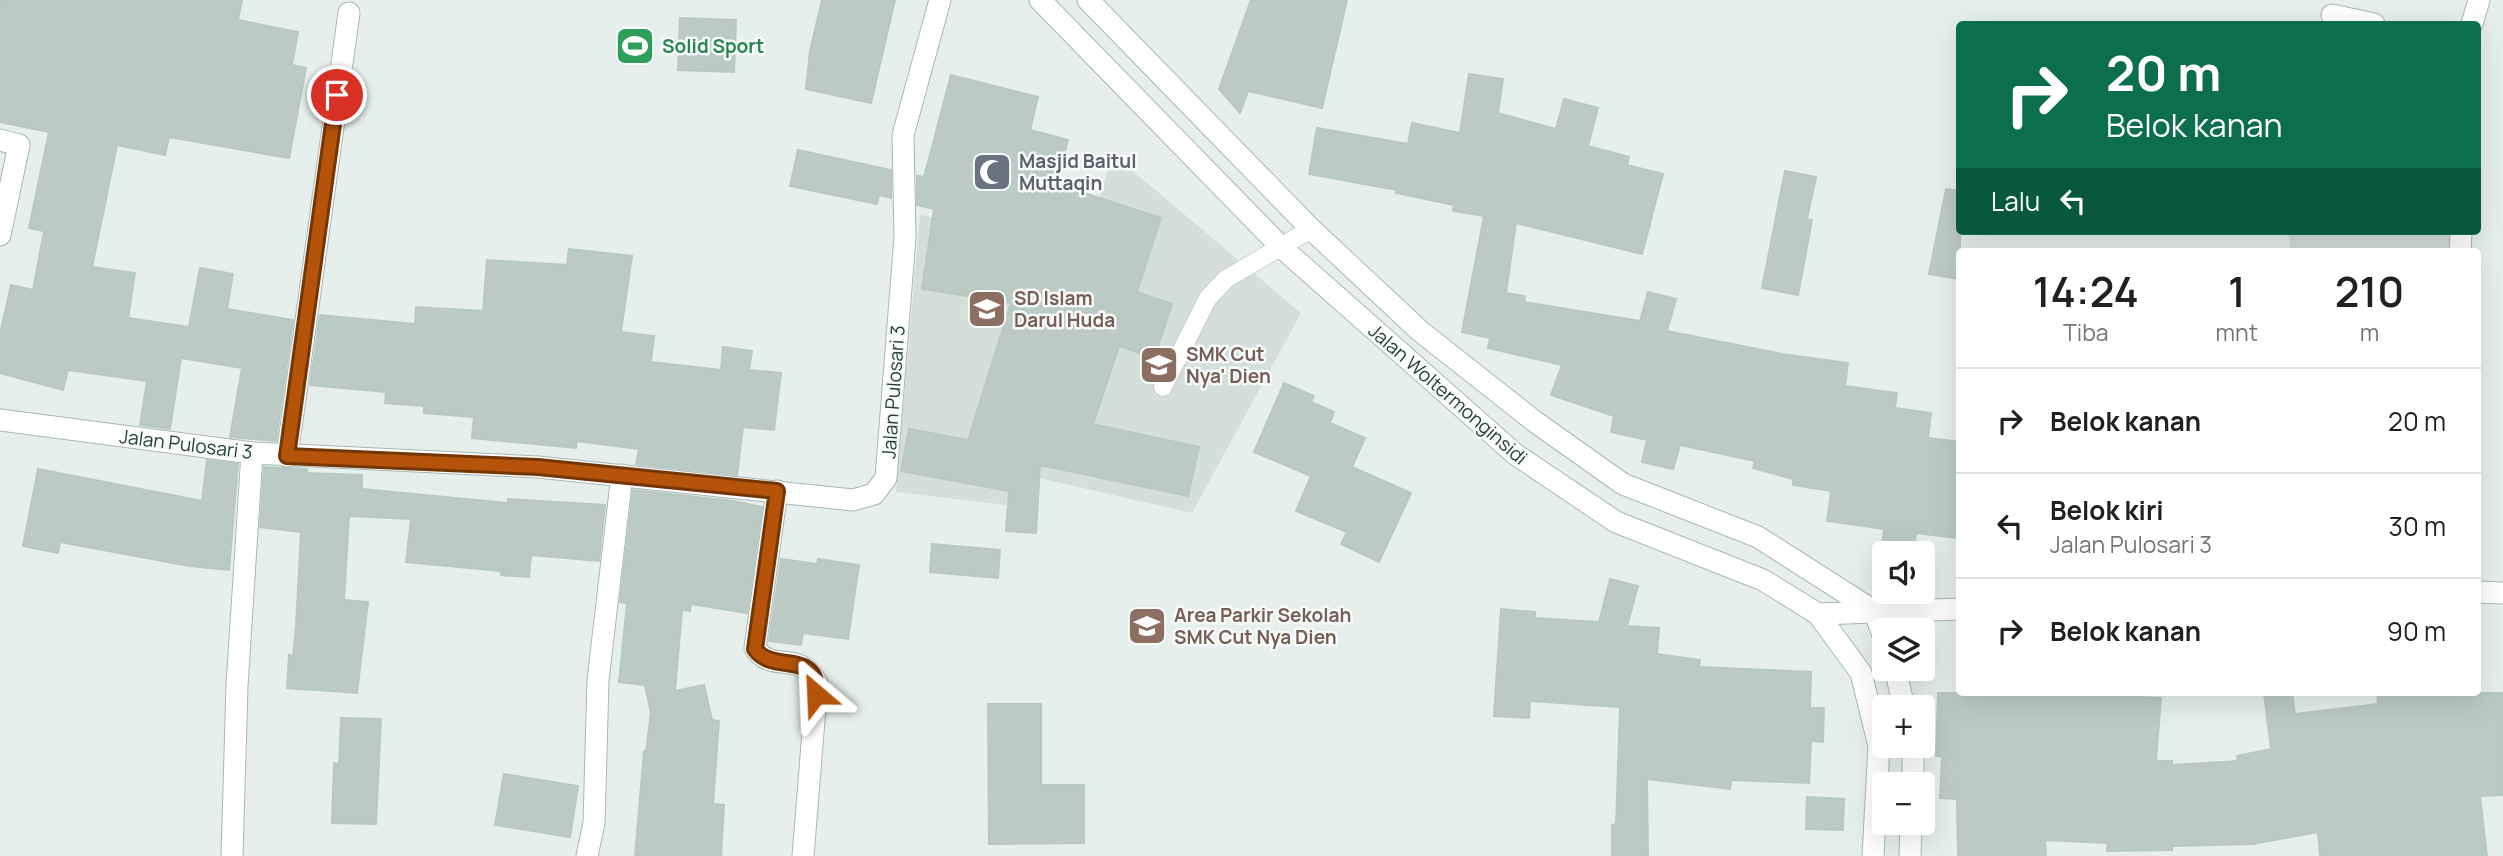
<!DOCTYPE html>
<html lang="id">
<head>
<meta charset="utf-8">
<style>
  :root { --surface:#fff; --page:#f6f6f6; --text:#202124; --muted:#757577; --line:#e0e0e0 }
  body { margin:0; font-family:Manrope,sans-serif; background:var(--page); color:var(--text); height:100vh; display:flex; flex-direction:column; font-size:26px; white-space:nowrap }
  * { box-sizing:border-box; margin:0 }
  p { font-size:23px; color:var(--muted) }
  .icon { flex:none; width:38px; height:38px; fill:none; stroke:currentColor; stroke-width:2; stroke-linecap:round; stroke-linejoin:round }
  .map { position:relative; flex:1; overflow:hidden }
  .details { position:absolute; left:1956px; top:248px; width:525px; height:448px; display:flex; flex-direction:column; background:var(--surface); border-radius:7px; box-shadow:0 7px 28px #0002 }
  .details>* { flex:none }
  .guide { position:absolute; left:1956px; top:21px; width:525px; height:214px; border-radius:7px; box-shadow:0 7px 28px #0002; background:#0b6e4f; color:#fff; overflow:hidden }
  .controls { position:absolute; left:1872px; top:541px; display:grid; gap:14px }
  .controls a { display:grid; place-items:center; width:63px; height:63px; border-radius:7px; background:var(--surface); box-shadow:0 7px 28px #0002; font-size:35px }
  .pin { position:absolute; display:grid; place-items:center; width:60px; height:60px; color:#fff; margin:-30px; border:4px solid #fff; border-radius:50%; box-shadow:0 2px 7px #0007 }
  .me { position:absolute; width:77px; margin:-38px; rotate:334deg; stroke-linejoin:round; filter:drop-shadow(0 0 5px #0008) }
  .turn { display:flex; align-items:center; gap:24px; height:147px; padding:0 35px; font-size:32px }
  .turn .icon { width:91px; height:91px; stroke-width:2.5 }
  .turn b { display:block; font-size:49px; line-height:60px }
  .then { display:flex; align-items:center; height:66px; padding:0 35px; background:#0003; gap:14px; font-size:26px }
  .eta { display:flex; justify-content:space-evenly; align-items:center; height:119px; text-align:center }
  .eta b { font-size:42px; font-weight:600; line-height:49px }
  ul { padding:0; list-style:none }
  li { display:flex; align-items:center; gap:21px; height:105px; padding:0 35px; border-top:2px solid var(--line) }
  li div { flex:1 }
  li b { display:block; font-size:26px }
  li em { font-style:normal }
  .map>svg:first-child { display:block }
  .built { fill:#d4dfda }
  .building { fill:#bbcac4; stroke:#b8c9c2; stroke-width:2 }
  .lines { fill:none; stroke-linecap:round; stroke-linejoin:round }
  .service-casing { stroke:#a8b8b2; stroke-width:19 }
  .minor-casing { stroke:#a8b8b2; stroke-width:23 }
  .tertiary-casing { stroke:#a8b8b2; stroke-width:23 }
  .secondary-casing { stroke:#a4bbb3; stroke-width:23 }
  .service { stroke:#fff; stroke-width:18 }
  .minor { stroke:#fff; stroke-width:21 }
  .tertiary { stroke:#fff; stroke-width:21 }
  .secondary { stroke:#fff; stroke-width:21 }
  .route-casing { stroke:#753606; stroke-width:18 }
  .route { stroke:#b45309; stroke-width:12 }
  .labels { text-anchor:middle; dominant-baseline:central; stroke-width:5; stroke-linejoin:round; paint-order:stroke }
  .leisure-label { font-size:19px; font-weight:bold; fill:#27864d; stroke:#f7fbf9; text-anchor:start }
  .worship-label { font-size:19px; font-weight:bold; fill:#5b616d; stroke:#f7fbf9; text-anchor:start }
  .education-label { font-size:19px; font-weight:bold; fill:#785e54; stroke:#f7fbf9; text-anchor:start }
  .street-label { font-size:19px; fill:#24423a; stroke:#f7fbf9 }
</style>
</head>
<body>
<div class="map">
<svg width="2503" height="856" viewBox="0 0 2503 856">
  <rect width="100%" height="100%" fill="#e6efeb"/>
  <!-- built -->
  <g class="built">
    <path d="M1113,154L1301,313L1192,513L1013,472L1016,451L1006,505L896,492L920,214L1019,244L1078,267Z"/>
    <path d="M2288,231H2450V252H2291Z"/>
  </g>
  <!-- building -->
  <g class="building">
    <path d="M0,0H242L238,20L298,32L292,65L306,68L289,158L169,137L165,155L117,145L92,267L135,273L128,318L189,327L200,268L233,274L227,309L293,320L276,441L230,437L242,368L181,358L170,429L140,425L147,381L68,370L63,390L0,373V334L11,285L33,290L44,231L29,228L49,132L0,122Z"/>
    <path d="M822,0H895L871,103L806,89L810,51Z"/>
    <path d="M1251,0H1347L1322,108L1248,91L1240,113L1219,89Z"/>
    <path d="M680,18L736,20L734,72L678,70Z"/>
    <path d="M1469,74L1503,79L1498,113L1556,129L1564,99L1598,108L1588,146L1629,157L1627,165L1663,174L1642,254L1516,223L1506,293L1525,296L1524,302L1640,321L1648,292L1676,299L1667,331L1782,354L1848,363L1845,386L1897,393L1895,408L1931,413L1928,438L1960,442L1957,538L1916,533L1913,553H1881L1884,529L1827,521L1831,491L1793,485V479L1753,468L1755,461L1680,445L1673,469L1642,462L1647,440L1611,432L1614,416L1551,395L1562,365L1488,348L1490,338L1462,332L1484,216L1453,211L1454,205L1396,193L1397,190L1309,174L1317,128L1408,144L1412,123L1460,133Z"/>
    <path d="M951,75L1038,97L1030,130L1068,140L1056,184L1161,218L1137,292L1172,304L1154,358L1119,346L1093,424L1199,447L1188,496L1040,465L1036,533L1006,531L1009,491L901,471L909,429L968,440L1011,303L922,289L934,209L917,205V176L924,177Z"/>
    <path d="M798,150L891,170V198L879,195L877,204L790,186Z"/>
    <path d="M1785,171L1816,177L1807,219L1812,220L1798,295L1762,288Z"/>
    <path d="M1946,189L1960,191V279L1929,274Z"/>
    <path d="M569,249L632,256L621,332L654,336L651,362L721,370L723,347L752,351L749,370L781,373L774,430L743,427L737,475L636,464L639,449L577,441L576,448L472,438L474,417L424,413V406L385,403L386,392L310,385L320,315L415,324L416,307L483,311L487,260L567,265Z"/>
    <path d="M1284,383L1314,396L1311,402L1334,412L1330,423L1365,438L1352,467L1411,493L1379,562L1341,544L1347,532L1296,511L1311,476L1254,452Z"/>
    <path d="M207,460L238,464L229,570L189,566L60,542L58,553L23,546L38,469L202,501Z"/>
    <path d="M264,467L307,469V473L362,475V489L508,503V499L605,505L599,561L531,555L529,577L501,575V571L406,562L411,519L349,516L344,600L368,602L357,693L287,688L289,655L293,656L296,627L301,532L260,527Z"/>
    <path d="M633,490L734,501L762,507L747,613L691,604L690,611L682,610L675,691L704,685L712,720L719,721L713,804L724,805L721,856H635L644,751H646L651,713L645,685L619,682L627,603L620,602Z"/>
    <path d="M932,544L1000,550L998,578L930,572Z"/>
    <path d="M781,559L817,564L818,559L859,565L848,639L803,633L801,645L769,641Z"/>
    <path d="M1610,579L1638,586L1627,626L1659,628L1657,654L1700,660L1699,667L1811,672L1810,708H1824L1823,742L1811,741L1809,783L1731,780L1730,789L1647,779L1648,856H1612V825L1616,824L1620,707L1530,701L1529,718L1494,716L1501,609L1535,612V618L1599,622Z"/>
    <path d="M1938,693H2142V697L2161,698L2156,761H2172V765L2238,761L2237,756L2271,749L2264,693H2292L2295,714L2378,704L2377,693H2503V795L2480,796L2487,856H2320L2318,832L2253,844L2172,846V850L2107,851L2108,843L2045,840L2046,856H1958L1957,799L1940,798L1942,757L1936,756Z"/>
    <path d="M988,704H1041V785H1084V843L989,844Z"/>
    <path d="M341,718L381,719L376,824L332,823L334,763L339,764Z"/>
    <path d="M504,774L578,786L570,837L495,825Z"/>
    <path d="M1807,797L1844,799L1843,830L1806,829Z"/>
  </g>
  <g class="lines">
    <!-- service casing -->
    <g class="service-casing">
      <path id="service" d="M1163,387L1208,298L1226,279L1311,229"/>
    </g>
    <!-- minor casing -->
    <g class="minor-casing">
      <g id="minor">
        <path d="M2332,15L2374,24"/>
        <path d="M2472,24L2479,0"/>
        <path d="M0,140L19,145L0,235"/>
        <path d="M2460,252L2461,231"/>
        <path d="M0,420L252,453L538,467L853,500L874,494L886,478L905,237L903,135L940,0"/>
        <path d="M287,456L349,13"/>
        <path d="M777,491L755,648C773,675 798,648 817,683L803,856"/>
        <path d="M232,856L237,686L252,453"/>
        <path d="M587,856L594,823L598,680L622,475"/>
      </g>
    </g>
    <!-- tertiary casing -->
    <g class="tertiary-casing">
      <g id="tertiary">
        <path d="M2478,592L2503,593"/>
        <path d="M1818,614L1960,609"/>
      </g>
    </g>
    <!-- secondary casing -->
    <g class="secondary-casing">
      <g id="secondary">
        <path d="M1040,0L1281,247L1515,454L1616,522L1763,580L1818,614L1861,673L1879,746L1873,856"/>
        <path d="M1088,0L1311,229L1420,331L1534,421L1623,484L1758,537L1874,611L1885,640"/>
        <path d="M1895,668L1904,707"/>
        <path d="M1913,784V746"/>
        <path d="M1910,856L1911,822"/>
      </g>
    </g>
    <!-- service -->
    <use href="#service" class="service"/>
    <!-- minor -->
    <use href="#minor" class="minor"/>
    <!-- tertiary -->
    <use href="#tertiary" class="tertiary"/>
    <!-- secondary -->
    <use href="#secondary" class="secondary"/>
  </g>
  <g class="lines">
    <!-- route casing -->
    <g class="route-casing">
      <path id="route" d="M337,95L287,456L538,467L777,491L755,649C773,675 818,648 816,694"/>
    </g>
    <!-- route -->
    <use href="#route" class="route"/>
  </g>
  <!-- icons -->
  <defs>
    <g id="stadium-square" transform="scale(2.0125)"><rect x="-9" y="-9" width="18" height="18" rx="4" fill="#2e9e5b" stroke="#f7fbf9"/><path d="M0-5a6.5 5 0 1 0 0 10a6.5 5 0 1 0 0-10ZM-3.5-1.8h7v3.6h-7Z" fill="#fff"/></g>
    <g id="mosque-square" transform="scale(2.0125)"><rect x="-9" y="-9" width="18" height="18" rx="4" fill="#6b7280" stroke="#f7fbf9"/><path d="M3.5-4.9A6 6 0 1 0 3.5 4.9A5 5 0 1 1 3.5-4.9Z" fill="#fff"/></g>
    <g id="school-square" transform="scale(2.0125)"><rect x="-9" y="-9" width="18" height="18" rx="4" fill="#8d6e63" stroke="#f7fbf9"/><path d="M0-5L7-2L0 1L-7-2ZM-4 1L0 2.5L4 1V4Q0 6-4 4Z" fill="#fff"/></g>
  </defs>
  <g fill-rule="evenodd">
    <use href="#stadium-square" x="635" y="46"/>
    <use href="#mosque-square" x="992" y="172"/>
    <use href="#school-square" x="987" y="309"/>
    <use href="#school-square" x="1159" y="365"/>
    <use href="#school-square" x="1147" y="626"/>
  </g>
  <g class="labels">
    <!-- leisure labels -->
    <g class="leisure-label">
      <text x="662" y="46">Solid Sport</text>
    </g>
    <!-- worship labels -->
    <g class="worship-label">
      <text x="1019" y="161">Masjid Baitul<tspan x="1019" dy="22">Muttaqin</tspan></text>
    </g>
    <!-- education labels -->
    <g class="education-label">
      <text x="1014" y="298">SD Islam<tspan x="1014" dy="22">Darul Huda</tspan></text>
      <text x="1186" y="354">SMK Cut<tspan x="1186" dy="22">Nya' Dien</tspan></text>
      <text x="1174" y="615">Area Parkir Sekolah<tspan x="1174" dy="22">SMK Cut Nya Dien</tspan></text>
    </g>
    <!-- street labels -->
    <g class="street-label">
      <text transform="translate(893 392) rotate(-86)">Jalan Pulosari 3</text>
      <text transform="translate(1448 394) rotate(41)">Jalan Woltermonginsidi</text>
      <text transform="translate(186 444) rotate(7)">Jalan Pulosari 3</text>
    </g>
  </g>
</svg>
<div class="controls">
<a><svg class="icon" aria-label="sound" viewBox="0 0 24 24"><path d="M4 9h4l5-4v14l-5-4H4zM17 9q2 3 0 6"/></svg></a>
<a><svg class="icon" aria-label="layers" viewBox="0 0 24 24"><path d="M12 4l9 5-9 5-9-5zM3 14l9 5 9-5"/></svg></a>
<a>+</a>
<a>−</a>
</div>
<div class="pin" style="left:337px;top:95px;background:#d93025"><svg class="icon" aria-label="arrive" viewBox="0 0 24 24"><path d="M6 21V4h12l-3 4 3 4H6"/></svg></div>
<svg class="me" style="left:816px;top:694px" viewBox="-20 -20 40 40"><path d="M0-17L14 15 0 8-14 15z" fill="#b45309" stroke="#fff" stroke-width="4"/></svg>
<div class="guide">
<div class="turn"><svg class="icon" aria-label="right" viewBox="0 0 24 24"><path d="M7 20v-9h11M14 6l5 5-5 5"/></svg><div><b>20 m</b>Belok kanan</div></div>
<div class="then">Lalu<svg class="icon" aria-label="left" viewBox="0 0 24 24"><path d="M17 20v-9H6M10 6l-5 5 5 5"/></svg></div>
</div>
<section class="details">
<div class="eta">
<div><b>14:24</b><p>Tiba</p></div>
<div><b>1</b><p>mnt</p></div>
<div><b>210</b><p>m</p></div>
</div>
<ul>
<li><svg class="icon" aria-label="right" viewBox="0 0 24 24"><path d="M7 20v-9h11M14 6l5 5-5 5"/></svg><div><b>Belok kanan</b></div><em>20 m</em></li>
<li><svg class="icon" aria-label="left" viewBox="0 0 24 24"><path d="M17 20v-9H6M10 6l-5 5 5 5"/></svg><div><b>Belok kiri</b><p>Jalan Pulosari 3</p></div><em>30 m</em></li>
<li><svg class="icon" aria-label="right" viewBox="0 0 24 24"><path d="M7 20v-9h11M14 6l5 5-5 5"/></svg><div><b>Belok kanan</b></div><em>90 m</em></li>
</ul>
</section>
</div>
</body>
</html>
